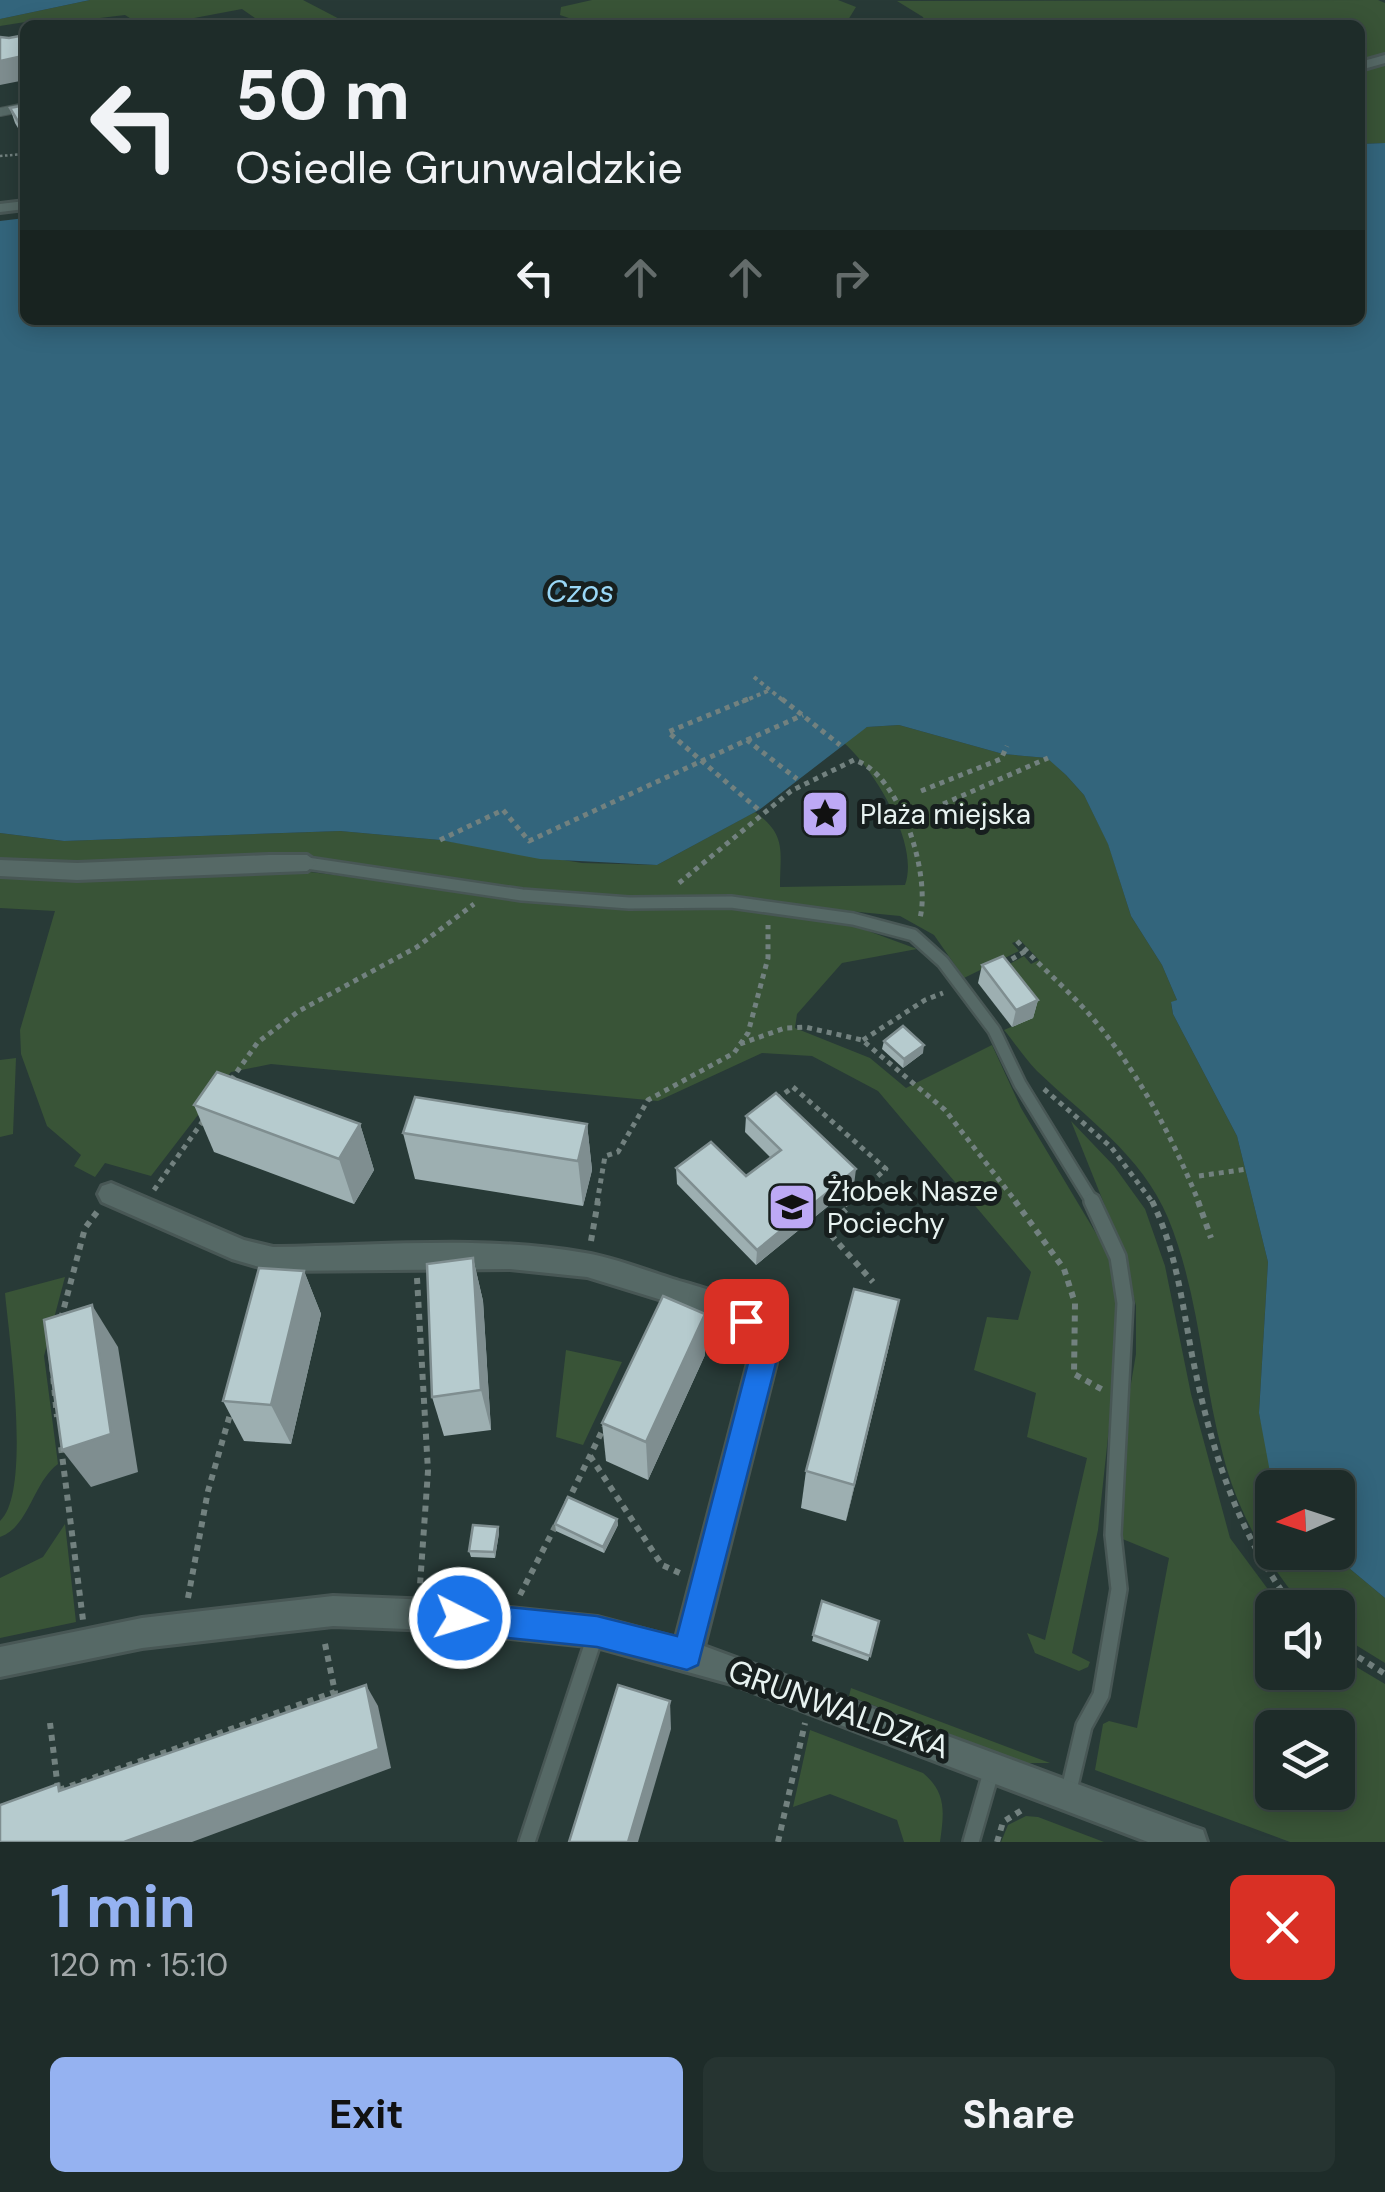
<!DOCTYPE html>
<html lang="en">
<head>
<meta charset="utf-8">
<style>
  :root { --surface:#1e2c29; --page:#263431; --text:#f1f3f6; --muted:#a1a7a8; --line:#3c4846; --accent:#95b2f1 }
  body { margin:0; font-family:"DM Sans",sans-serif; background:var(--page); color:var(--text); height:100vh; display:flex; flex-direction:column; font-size:38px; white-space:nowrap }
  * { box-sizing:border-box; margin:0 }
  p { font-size:32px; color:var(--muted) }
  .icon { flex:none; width:55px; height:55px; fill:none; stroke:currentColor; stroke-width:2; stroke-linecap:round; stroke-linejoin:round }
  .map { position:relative; height:1842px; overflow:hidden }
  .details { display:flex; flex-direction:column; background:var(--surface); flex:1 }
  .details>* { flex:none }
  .guide { position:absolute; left:20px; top:20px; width:1345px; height:305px; border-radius:15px; box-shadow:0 5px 25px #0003,0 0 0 2px var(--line); background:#1e2c29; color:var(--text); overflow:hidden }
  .needle { width:65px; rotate:267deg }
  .buttons { position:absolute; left:1255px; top:1470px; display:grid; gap:20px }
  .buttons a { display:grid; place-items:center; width:100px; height:100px; border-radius:15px; background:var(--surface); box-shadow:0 5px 25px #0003,0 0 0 2px var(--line); font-size:50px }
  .pin { position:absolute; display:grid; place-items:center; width:85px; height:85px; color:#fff; margin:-42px; border-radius:20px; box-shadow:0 5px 15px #0006 }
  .me { position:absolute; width:110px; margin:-55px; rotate:95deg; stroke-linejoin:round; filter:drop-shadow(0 0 8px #0008) }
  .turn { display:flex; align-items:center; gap:35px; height:210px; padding:0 50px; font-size:45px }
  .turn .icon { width:130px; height:130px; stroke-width:2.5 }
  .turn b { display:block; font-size:70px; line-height:85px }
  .lanes { display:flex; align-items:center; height:95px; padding:0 50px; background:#0003; justify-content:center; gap:50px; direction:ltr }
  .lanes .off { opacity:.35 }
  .round { display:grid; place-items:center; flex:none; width:105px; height:105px; border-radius:15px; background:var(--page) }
  .head { display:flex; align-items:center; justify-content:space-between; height:170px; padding:0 50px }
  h1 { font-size:60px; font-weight:700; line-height:75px; color:var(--accent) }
  .action { display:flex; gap:20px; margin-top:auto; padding:20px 50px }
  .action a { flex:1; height:115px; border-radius:15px; background:var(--accent); color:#111; font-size:40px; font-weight:700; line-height:115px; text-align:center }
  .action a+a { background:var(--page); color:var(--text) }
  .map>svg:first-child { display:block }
  .green { fill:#395437; fill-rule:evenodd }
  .water { fill:#33657c }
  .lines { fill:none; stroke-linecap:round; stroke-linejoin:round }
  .service-far2-casing { stroke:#485755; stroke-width:10 }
  .service-far1-casing { stroke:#485755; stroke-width:16 }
  .service-casing { stroke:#485755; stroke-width:20 }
  .minor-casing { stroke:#485755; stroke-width:6 }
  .path-far3 { stroke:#72817f; stroke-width:2.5; stroke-dasharray:2.5 2.5; stroke-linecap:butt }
  .path-far2 { stroke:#72817f; stroke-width:4; stroke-dasharray:4 4; stroke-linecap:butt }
  .path-far1 { stroke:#72817f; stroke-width:5; stroke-dasharray:5 5; stroke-linecap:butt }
  .path { stroke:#72817f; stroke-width:6; stroke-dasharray:6 6; stroke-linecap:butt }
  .service-far2 { stroke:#566966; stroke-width:8 }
  .service-far1 { stroke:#566966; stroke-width:11 }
  .service { stroke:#566966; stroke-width:15 }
  .minor { fill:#566966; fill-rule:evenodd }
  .wall { fill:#9dafb1 }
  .shaded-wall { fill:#7f8e90 }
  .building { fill:#b6cbce; stroke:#7f8e90; stroke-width:2.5 }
  .route { fill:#1a73e8; stroke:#114b97; stroke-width:2.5 }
  .labels { text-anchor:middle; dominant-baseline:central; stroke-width:10; stroke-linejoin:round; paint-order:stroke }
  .poi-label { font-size:28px; fill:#e7f2f0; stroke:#171f1e; text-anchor:start }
  .water-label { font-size:30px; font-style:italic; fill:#9ad8f7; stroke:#171f1e }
  .near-street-label { font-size:32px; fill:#e7f2f0; stroke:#171f1e }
</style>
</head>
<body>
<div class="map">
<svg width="1385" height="1842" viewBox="0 0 1385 1842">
  <rect width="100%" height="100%" fill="#283a37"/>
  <!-- green -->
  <g class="green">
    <path d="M90,0H303L351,25H265L242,9L157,25H141L125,15L42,25L38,20L0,26V19Z"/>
    <path d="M592,0H838L856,7L845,25H589L560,15L561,7Z"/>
    <path d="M1378,0L1385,3V55L1360,62V25H926L923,17L897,1Z"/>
    <path d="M1385,65V143L1360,144V71Z"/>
    <path d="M899,725L1003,754L1048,758L1066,775L1084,795L1108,843L1131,916L1162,965L1177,1000L1171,1003L1173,1014L1237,1136L1268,1262L1259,1413L1276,1487L1272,1488V1552L1331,1553L1385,1598V1663L1338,1634V1608L1304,1607C1266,1562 1238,1513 1223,1455C1202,1376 1199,1293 1168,1218C1142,1155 1084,1116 1037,1071C1025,1059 1015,1043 1004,1030L1032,1018L997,971L1024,956L1031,964L1039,960L1020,940L1012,943L1019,951L964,978L934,935L900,916L685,895L606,898L518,889L328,859L260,854L105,865H52L0,860V833L64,841L340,831L440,840L582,863L657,865L755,812C787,835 780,851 780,887L905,885C920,844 874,769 843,742L867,727Z"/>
    <path d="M268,867L603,907L760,910L852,925L917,949L842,963L797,1014L795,1028L870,1058L906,1088L992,1045L1021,1108L1109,1255L1116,1284L1115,1372L1098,1530L1072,1653L1090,1662L1088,1667L1079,1671L1035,1653L1027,1633L1045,1640L1087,1458L1027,1437L1036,1393L974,1370L987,1317L1018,1320L1031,1272L878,1091L812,1056L762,1053L658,1101L271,1064L231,1072L151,1176L105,1163L95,1177L74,1166L81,1155L47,1126L21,1054L20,1030L55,911L0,908V875Z"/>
    <path d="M16,1058L13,1134L0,1137V1060Z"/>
    <path d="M1071,1121L1114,1166L1145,1209L1165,1266L1191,1394L1230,1538L1281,1607L1272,1608V1672H1338V1656L1385,1684V1842H1290L1095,1770L1103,1724L1109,1721L1137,1728L1169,1558L1120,1538L1127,1407L1136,1354V1306L1123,1251ZM1272,1728H1338V1792H1272Z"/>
    <path d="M65,1277L44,1356L58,1464C33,1482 29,1527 0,1537V1521C32,1492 9,1337 5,1293Z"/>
    <path d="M566,1350L622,1362L583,1445L556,1437Z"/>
    <path d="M65,1524L76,1622L0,1638V1578L43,1557Z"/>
    <path d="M851,1688L1050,1763H1026L849,1696Z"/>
    <path d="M810,1730L923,1773C947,1793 944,1813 940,1842H904L897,1820L830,1794L793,1807Z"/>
    <path d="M1026,1816L1038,1817L1104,1842H1001L1008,1825Z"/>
  </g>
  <!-- water -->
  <g class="water">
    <path d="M0,0H90L0,19Z"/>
    <path d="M1385,143V1598L1331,1553L1338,1552V1488L1276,1487L1272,1483L1259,1413L1268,1262L1237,1136L1173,1014L1171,1002L1177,1000L1162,965L1131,916L1108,844L1084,795L1066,775L1047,758L1003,754L899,725L867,727L759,810L657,865L540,859L440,840L340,831L64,841L0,833V221L25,218V320H1360V144Z"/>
  </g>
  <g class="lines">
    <!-- service-far2 casing -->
    <g class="service-far2-casing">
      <path id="service-far2" d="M0,112L25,107"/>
    </g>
    <!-- service-far1 casing -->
    <g class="service-far1-casing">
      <path id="service-far1" d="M307,863L522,895L629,903L731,902L853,919L913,935L943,962L994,1030L1020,1084L1093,1203"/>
    </g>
    <!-- service casing -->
    <g class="service-casing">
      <g id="service">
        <path d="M1068,1794L1084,1726L1101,1695L1119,1589L1113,1535L1125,1303L1118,1257L1092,1201"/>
        <path d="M527,1842L595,1636"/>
        <path d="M971,1842L992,1769"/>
      </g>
    </g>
    <!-- minor casing -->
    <g class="minor-casing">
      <g id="minor">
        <path d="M1385,55V63L1360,70V62Z"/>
        <path d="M25,201V209L0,212V204Z"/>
        <path d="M269,855H307L318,863L307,871L77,880L0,876V860L77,863Z"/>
        <path d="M111,1183L244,1240L273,1247C374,1246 486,1235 585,1253C615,1258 644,1270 673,1279C721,1294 771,1302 776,1363L704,1646L1191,1826L1203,1830L1207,1842H1148L735,1685L597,1647L432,1630L333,1626L142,1648L0,1677V1647L142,1618L333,1596L432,1600L597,1617L676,1638L748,1363L743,1341L720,1318L587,1277L510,1269L273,1271L232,1259L102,1202L98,1194L102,1186Z"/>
      </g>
    </g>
    <!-- path-far3 -->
    <path class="path-far3" d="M0,156L25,154"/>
    <!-- path-far2 -->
    <g class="path-far2">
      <path d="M754,677L785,702"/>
      <path d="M742,702L770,690"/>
    </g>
    <!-- path-far1 -->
    <g class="path-far1">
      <path d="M748,699L668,732L759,810"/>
      <path d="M782,699L840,745"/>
      <path d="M747,740L803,715"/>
      <path d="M921,791L1001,759L1007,746"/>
      <path d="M934,808L1048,758"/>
      <path d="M440,840L503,810L529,841L747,740L797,779"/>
      <path d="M679,883L791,791L854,760C900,773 931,875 920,918"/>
      <path d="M1017,941C1040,966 1066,988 1089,1014C1137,1069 1172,1136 1199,1203"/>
      <path d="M1003,964L1026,951"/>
      <path d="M863,1040L925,1000L943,993"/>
      <path d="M740,1044L785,1028L805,1027L862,1040L945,1110L1017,1203"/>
      <path d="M231,1080L258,1042L299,1011L417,947L474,904"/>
      <path d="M1044,1089L1111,1147L1153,1203"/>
      <path d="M777,1099L793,1087L886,1169L847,1203"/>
      <path d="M1199,1176L1247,1169"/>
      <path d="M154,1190L205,1118"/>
      <path d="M597,1203L605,1156L618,1152L648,1100L734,1053L748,1033L768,958V925"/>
    </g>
    <!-- path -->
    <g class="path">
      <path d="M849,1201L841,1208L851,1220"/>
      <path d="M1015,1201L1064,1269L1075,1303L1074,1374L1103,1390"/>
      <path d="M1152,1201C1176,1250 1182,1302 1192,1355C1211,1449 1236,1531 1294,1608"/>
      <path d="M1198,1201L1211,1238"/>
      <path d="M831,1235L873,1282"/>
      <path d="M591,1241L598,1201"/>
      <path d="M417,1278L428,1471L420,1585"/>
      <path d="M61,1319L85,1228L97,1212"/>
      <path d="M51,1354L57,1417"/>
      <path d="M61,1447L83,1620"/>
      <path d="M590,1456L662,1565L682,1574"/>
      <path d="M567,1503L604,1427"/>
      <path d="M520,1595L558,1521"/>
      <path d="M188,1598L208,1491L231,1411"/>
      <path d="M1338,1644L1385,1674"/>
      <path d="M50,1723L58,1789"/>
      <path d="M59,1790L335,1692L324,1639"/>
      <path d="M778,1842L805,1723"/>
      <path d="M997,1842L1003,1822L1025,1808"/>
    </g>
    <!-- service-far2 -->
    <use href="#service-far2" class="service-far2"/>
    <!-- service-far1 -->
    <use href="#service-far1" class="service-far1"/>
    <!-- service -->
    <use href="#service" class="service"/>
    <!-- minor -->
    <use href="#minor" class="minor"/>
  </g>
  <!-- wall -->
  <g class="wall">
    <path d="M25,105V140L15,123L10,108Z"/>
    <path d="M982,965L1038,1000L1033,1018L1012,1027L978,983Z"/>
    <path d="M884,1041L923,1053L903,1068L882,1049Z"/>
    <path d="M194,1105L360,1124L374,1170L354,1204L214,1152Z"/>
    <path d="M746,1116L854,1185L756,1265L677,1184L676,1168L746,1176L771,1158L745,1132Z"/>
    <path d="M587,1124L592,1170L583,1206L415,1179L403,1133Z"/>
    <path d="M473,1258L483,1301L491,1430L444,1436L432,1397Z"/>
    <path d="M304,1271L321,1314L291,1444L244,1441L223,1401Z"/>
    <path d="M890,1342L846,1521L801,1508L806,1471Z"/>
    <path d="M705,1355L648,1480L606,1461L602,1423Z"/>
    <path d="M617,1519L618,1525L604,1553L556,1531L555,1524Z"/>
    <path d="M498,1527L499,1533L495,1558L471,1557L469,1551Z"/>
    <path d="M822,1601L879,1621L868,1661L812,1641Z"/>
  </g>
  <!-- shaded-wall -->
  <g class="shaded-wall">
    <path d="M23,56L25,62V80L0,85V61Z"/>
    <path d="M1038,1000L1033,1018L1012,1027L1016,1010Z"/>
    <path d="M924,1045L923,1053L903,1068L904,1059Z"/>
    <path d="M360,1124L374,1170L354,1204L339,1159Z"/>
    <path d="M587,1124L592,1170L583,1206L578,1161Z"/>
    <path d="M856,1169L854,1185L756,1265L757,1250Z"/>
    <path d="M473,1258L483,1301L491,1430L481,1390Z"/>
    <path d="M304,1271L321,1314L291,1444L271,1405Z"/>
    <path d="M899,1300L890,1342L846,1521L854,1485Z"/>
    <path d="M92,1305L118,1347L138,1472L91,1487L62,1450Z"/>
    <path d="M705,1314V1355L648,1480L646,1442Z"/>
    <path d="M617,1519L618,1525L604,1553L603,1547Z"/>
    <path d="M498,1527L499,1533L495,1558L494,1552Z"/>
    <path d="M366,1685L378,1706L391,1768L192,1842H124Z"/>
    <path d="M670,1701L671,1729L638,1842H628Z"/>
  </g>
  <!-- building -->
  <g class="building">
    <path d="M96,21L98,25H75Z"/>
    <path d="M25,35V60L23,56L0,61V37L9,38Z"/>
    <path d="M25,105V133L10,108Z"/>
    <path d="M1003,956L1038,1000L1016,1010L982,965Z"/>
    <path d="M903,1026L924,1045L904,1059L884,1041Z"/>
    <path d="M217,1072L360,1124L339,1159L194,1105Z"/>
    <path d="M776,1093L856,1169L757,1250L676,1168L711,1142L746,1176L781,1150L746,1116Z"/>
    <path d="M415,1097L587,1124L578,1161L403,1133Z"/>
    <path d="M473,1258L481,1390L432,1397L427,1264Z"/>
    <path d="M259,1268L304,1271L271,1405L223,1401Z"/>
    <path d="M854,1289L899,1300L854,1485L806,1471Z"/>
    <path d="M663,1296L705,1314L646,1442L602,1423Z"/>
    <path d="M92,1305L111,1434L62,1450L44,1320Z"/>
    <path d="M568,1497L617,1519L603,1547L555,1524Z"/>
    <path d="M473,1525L498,1527L494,1552L469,1551Z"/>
    <path d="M822,1601L879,1621L870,1656L813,1635Z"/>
    <path d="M366,1685L379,1749L124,1842H0V1805L58,1784L59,1791Z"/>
    <path d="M618,1685L670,1701L628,1842H569Z"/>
  </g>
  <!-- route -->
  <path class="route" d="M746,1308C764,1316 776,1344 776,1363L698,1665L687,1670L597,1647L460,1633L450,1628L445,1618L450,1607L460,1602L597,1616L677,1636L748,1363V1352L732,1321L736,1312Z"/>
  <!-- icons -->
  <defs>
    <g id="sight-square" transform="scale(2.5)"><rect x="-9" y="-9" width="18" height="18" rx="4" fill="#bda9f5" stroke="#171f1e"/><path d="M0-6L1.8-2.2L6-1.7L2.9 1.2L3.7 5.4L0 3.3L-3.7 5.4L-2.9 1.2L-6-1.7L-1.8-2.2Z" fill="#111"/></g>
    <g id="school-square" transform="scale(2.5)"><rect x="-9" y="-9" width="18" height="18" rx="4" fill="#bda9f5" stroke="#171f1e"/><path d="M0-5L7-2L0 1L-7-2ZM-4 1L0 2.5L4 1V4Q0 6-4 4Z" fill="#111"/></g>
  </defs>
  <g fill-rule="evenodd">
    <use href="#sight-square" x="825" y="814"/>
    <use href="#school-square" x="792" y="1207"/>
  </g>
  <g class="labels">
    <!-- poi labels -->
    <g class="poi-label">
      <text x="860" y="814">Plaża miejska</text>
      <text x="827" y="1191">Żłobek Nasze<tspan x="827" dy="32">Pociechy</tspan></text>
    </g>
    <!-- water labels -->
    <g class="water-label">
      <text x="580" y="591">Czos</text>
    </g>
    <!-- near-street labels -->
    <g class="near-street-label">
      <text transform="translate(839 1709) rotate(20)">GRUNWALDZKA</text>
    </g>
  </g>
</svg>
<div class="buttons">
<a><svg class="needle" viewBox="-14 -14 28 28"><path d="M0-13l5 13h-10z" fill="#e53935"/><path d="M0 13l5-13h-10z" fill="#a1a7a8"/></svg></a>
<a><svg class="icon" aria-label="sound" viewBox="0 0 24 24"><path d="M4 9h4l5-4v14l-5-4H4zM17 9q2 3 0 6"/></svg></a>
<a><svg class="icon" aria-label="layers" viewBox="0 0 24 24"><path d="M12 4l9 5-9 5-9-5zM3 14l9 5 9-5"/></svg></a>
</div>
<div class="pin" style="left:746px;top:1321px;background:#d93025"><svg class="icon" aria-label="arrive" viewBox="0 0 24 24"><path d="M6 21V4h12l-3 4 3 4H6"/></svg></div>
<svg class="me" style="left:460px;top:1618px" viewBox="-20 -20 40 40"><circle r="17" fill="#1a73e8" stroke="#fff" stroke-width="3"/><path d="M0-11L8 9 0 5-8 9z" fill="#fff"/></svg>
<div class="guide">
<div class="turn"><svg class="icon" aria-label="left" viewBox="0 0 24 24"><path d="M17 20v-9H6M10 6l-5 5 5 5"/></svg><div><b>50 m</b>Osiedle Grunwaldzkie</div></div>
<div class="lanes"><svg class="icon" aria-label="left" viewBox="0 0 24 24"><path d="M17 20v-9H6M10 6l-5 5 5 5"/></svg><svg class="icon off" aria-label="ahead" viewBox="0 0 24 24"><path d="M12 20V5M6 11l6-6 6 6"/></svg><svg class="icon off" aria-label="ahead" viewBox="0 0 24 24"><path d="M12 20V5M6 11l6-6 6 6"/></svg><svg class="icon off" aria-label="right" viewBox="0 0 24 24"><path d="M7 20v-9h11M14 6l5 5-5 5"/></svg></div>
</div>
</div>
<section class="details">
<div class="head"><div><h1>1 min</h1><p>120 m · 15:10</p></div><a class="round" style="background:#d93025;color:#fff"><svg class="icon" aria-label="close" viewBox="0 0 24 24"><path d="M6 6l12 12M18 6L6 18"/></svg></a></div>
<div class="action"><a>Exit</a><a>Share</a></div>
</section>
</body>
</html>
